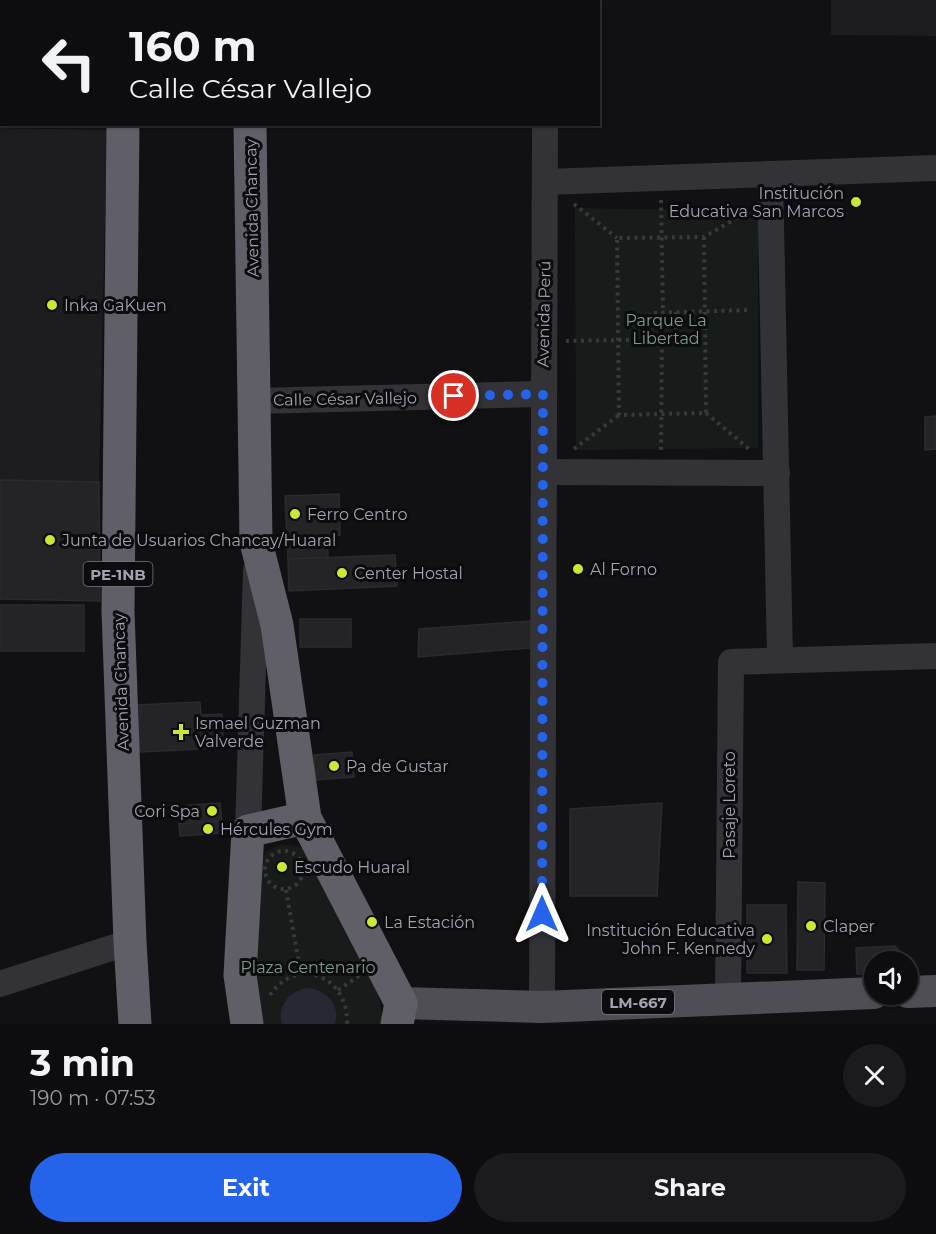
<!DOCTYPE html>
<html lang="en">
<head>
<meta charset="utf-8">
<style>
  :root { --surface:#0d0c0e; --page:#1b1a1c; --text:#f1f3f6; --muted:#9a9b9e; --line:#2d2c2e; --accent:#2563eb }
  body { margin:0; font-family:Montserrat,sans-serif; background:var(--page); color:var(--text); height:100vh; display:flex; flex-direction:column; font-size:22px; white-space:nowrap }
  * { box-sizing:border-box; margin:0 }
  p { font-size:20px; color:var(--muted) }
  .icon { flex:none; width:33px; height:33px; fill:none; stroke:currentColor; stroke-width:2; stroke-linecap:round; stroke-linejoin:round }
  .map { position:relative; height:1024px; overflow:hidden }
  .drawer { display:flex; flex-direction:column; background:var(--surface); flex:1 }
  .drawer>* { flex:none }
  .hud { position:absolute; left:0px; top:0px; width:600px; height:126px; box-shadow:0 2px 4px #0004,0 0 0 2px var(--line); background:#0d0c0e; color:var(--text); overflow:hidden }
  .buttons { position:absolute; left:864px; top:951px; display:grid; gap:12px }
  .buttons a { display:grid; place-items:center; width:54px; height:54px; border-radius:50%; background:var(--surface); box-shadow:0 2px 4px #0004,0 0 0 2px var(--line); font-size:30px }
  .pin { position:absolute; display:grid; place-items:center; width:51px; height:51px; color:#fff; margin:-26px; border:3px solid #fff; border-radius:50%; box-shadow:0 2px 6px #0007 }
  .me { position:absolute; width:66px; margin:-33px; rotate:0deg; stroke-linejoin:round; filter:drop-shadow(0 0 4px #0008) }
  .turn { display:flex; align-items:center; gap:21px; height:126px; padding:0 30px; font-size:27px }
  .turn .icon { width:78px; height:78px; stroke-width:2.5 }
  .turn b { display:block; font-size:42px; line-height:51px }
  .round { display:grid; place-items:center; flex:none; width:63px; height:63px; border-radius:32px; background:var(--page) }
  .headline { display:flex; align-items:center; justify-content:space-between; height:102px; padding:0 30px }
  h1 { font-size:36px; font-weight:700; line-height:45px }
  .primary-button { display:flex; gap:12px; margin-top:auto; padding:12px 30px }
  .primary-button a { flex:1; height:69px; border-radius:36px; background:var(--accent); color:#fff; font-size:24px; font-weight:700; line-height:69px; text-align:center }
  .primary-button a+a { background:var(--page); color:var(--text) }
  .map>svg:first-child { display:block }
  .built { fill:#1d1c1f }
  .green { fill:#171c1a }
  .water { fill:#282834 }
  .building { fill:#242326; stroke:#2c2a2e; stroke-width:1.5 }
  .lines { fill:none; stroke-linecap:round; stroke-linejoin:round }
  .path { stroke:#39383d; stroke-width:4; stroke-dasharray:3 4.5; stroke-linecap:butt }
  .minor { stroke:#333236; stroke-width:26 }
  .major { stroke:#504e55; stroke-width:32 }
  .highway { stroke:#605e67; stroke-width:33 }
  .route { stroke:#2563eb; stroke-width:10; stroke-dasharray:0 18 }
  .poi-dot { fill:#cce733; stroke:#0c0b0d; stroke-width:2 }
  .labels { text-anchor:middle; dominant-baseline:central; stroke-width:6; stroke-linejoin:round; paint-order:stroke }
  .shield { fill:#0c0b0d; stroke:#777580; stroke-width:1.5 }
  .shield-label { font-size:15px; font-weight:bold; fill:#a5a2b2 }
  .poi-label { font-size:16px; fill:#a5a2b2; stroke:#0c0b0d; text-anchor:start }
  .street-label { font-size:16px; fill:#a5a2b2; stroke:#0c0b0d }
  .park-label { font-size:16px; fill:#7a9c8d; stroke:#0c0b0d }
</style>
</head>
<body>
<div class="map">
<svg width="936" height="1024" viewBox="0 0 936 1024">
  <rect width="100%" height="100%" fill="#111012"/>
  <!-- built -->
  <g class="built">
    <path d="M831,0H936V36L831,35Z"/>
    <path d="M0,128L107,130L99,482L0,480Z"/>
  </g>
  <!-- green -->
  <g class="green">
    <path d="M575,208L758,211V448L576,450Z"/>
    <path d="M280,845H292L304,849L372,967L383,1019L382,1024H256L252,978L260,862L267,851Z"/>
  </g>
  <!-- water -->
  <path class="water" d="M310,988C328,992 340,1005 335,1024H282C277,1004 291,989 310,988Z"/>
  <!-- building -->
  <g class="building">
    <path d="M936,416V449L925,450V417Z"/>
    <path d="M0,480L99,482L100,601L0,599Z"/>
    <path d="M339,494L340,535L287,537L285,496Z"/>
    <path d="M327,535L328,558L288,559L287,537Z"/>
    <path d="M395,555L397,586L289,591L288,559Z"/>
    <rect x="0" y="605" width="84" height="46"/>
    <rect x="300" y="619" width="51" height="28"/>
    <path d="M531,621L530,648L418,657L419,629Z"/>
    <path d="M200,702L201,715L222,714L223,748L140,752L137,705Z"/>
    <path d="M352,752L354,777L315,780L314,755Z"/>
    <path d="M220,803L222,821L179,824L178,806Z"/>
    <path d="M662,803L657,896H570V809Z"/>
    <path d="M222,821V833L180,836L179,824Z"/>
    <path d="M798,882L825,883L824,970H797Z"/>
    <path d="M747,905H786L787,973H747Z"/>
    <path d="M895,946L917,972L908,973V962H874V974H857L856,948Z"/>
  </g>
  <g class="lines">
    <!-- path -->
    <g class="path">
      <path d="M661,200L663,313"/>
      <path d="M574,204L617,238"/>
      <path d="M704,237L706,413L619,415L617,238L704,237L749,211"/>
      <path d="M650,339V313L749,310"/>
      <path d="M566,341L676,339V312"/>
      <path d="M706,413L749,449"/>
      <path d="M574,449L619,415"/>
      <path d="M661,450L662,339"/>
      <circle cx="284" cy="870" r="19"/>
      <path d="M286,890L301,975"/>
      <path d="M338,990L359,976"/>
      <path d="M270,995C297,955 349,976 347,1024"/>
    </g>
    <!-- minor -->
    <g class="minor">
      <path d="M545,0V2"/>
      <path d="M770,175L780,659"/>
      <path d="M545,182L936,168"/>
      <path d="M255,401L543,394"/>
      <path d="M544,472L777,473"/>
      <path d="M248,831L256,570"/>
      <path d="M0,984L130,942"/>
      <path d="M728,998L731,662L936,656"/>
      <path d="M542,1007L545,124"/>
    </g>
    <!-- major -->
    <g class="major">
      <path d="M908,992L936,991"/>
      <path d="M401,1003L542,1007L874,993"/>
    </g>
    <!-- highway -->
    <g class="highway">
      <path d="M249,0V2"/>
      <path d="M127,2V0"/>
      <path d="M123,124L118,611L130,942L135,1024"/>
      <path d="M250,124L256,542L277,625L305,818L401,1003L397,1024"/>
      <path d="M247,1024L240,975L248,831L305,818"/>
    </g>
  </g>
  <g class="lines">
    <!-- route -->
    <path class="route" d="M454,396L543,394L542,914"/>
  </g>
  <!-- markers -->
  <g class="poi-dot">
    <circle cx="856" cy="202" r="6"/>
    <circle cx="52" cy="305" r="6"/>
    <circle cx="295" cy="514" r="6"/>
    <circle cx="50" cy="540" r="6"/>
    <circle cx="578" cy="569" r="6"/>
    <circle cx="342" cy="573" r="6"/>
    <path d="M178 723h6v6h6v6h-6v6h-6v-6h-6v-6h6z"/>
    <circle cx="334" cy="766" r="6"/>
    <circle cx="212" cy="811" r="6"/>
    <circle cx="208" cy="829" r="6"/>
    <circle cx="282" cy="867" r="6"/>
    <circle cx="372" cy="922" r="6"/>
    <circle cx="811" cy="926" r="6"/>
    <circle cx="767" cy="939" r="6"/>
  </g>
  <g class="labels">
    <!-- shield labels -->
    <g class="shield">
      <rect x="83.5" y="562" width="69" height="24" rx="4.5"/>
      <rect x="602" y="990" width="72" height="24" rx="4.5"/>
    </g>
    <g class="shield-label">
      <text x="118" y="574">PE-1NB</text>
      <text x="638" y="1002">LM-667</text>
    </g>
    <!-- poi labels -->
    <g class="poi-label">
      <text x="844" y="193" text-anchor="end">Institución<tspan x="844" dy="18">Educativa San Marcos</tspan></text>
      <text x="64" y="305">Inka GaKuen</text>
      <text x="307" y="514">Ferro Centro</text>
      <text x="62" y="540">Junta de Usuarios Chancay/Huaral</text>
      <text x="590" y="569">Al Forno</text>
      <text x="354" y="573">Center Hostal</text>
      <text x="195" y="723">Ismael Guzman<tspan x="195" dy="18">Valverde</tspan></text>
      <text x="346" y="766">Pa de Gustar</text>
      <text x="200" y="811" text-anchor="end">Cori Spa</text>
      <text x="220" y="829">Hércules Gym</text>
      <text x="294" y="867">Escudo Huaral</text>
      <text x="384" y="922">La Estación</text>
      <text x="823" y="926">Claper</text>
      <text x="755" y="930" text-anchor="end">Institución Educativa<tspan x="755" dy="18">John F. Kennedy</tspan></text>
    </g>
    <!-- street labels -->
    <g class="street-label">
      <text transform="translate(252 208) rotate(-91)">Avenida Chancay</text>
      <text transform="translate(544 314) rotate(-89)">Avenida Perú</text>
      <text transform="translate(345 399) rotate(-1)">Calle César Vallejo</text>
      <text transform="translate(121 682) rotate(-92)">Avenida Chancay</text>
      <text transform="translate(729 805) rotate(-90)">Pasaje Loreto</text>
    </g>
    <!-- park labels -->
    <g class="park-label">
      <text x="666" y="320">Parque La<tspan x="666" dy="18">Libertad</tspan></text>
      <text x="308" y="967">Plaza Centenario</text>
    </g>
  </g>
</svg>
<div class="buttons">
<a><svg class="icon" aria-label="sound" viewBox="0 0 24 24"><path d="M4 9h4l5-4v14l-5-4H4zM17 9q2 3 0 6"/></svg></a>
</div>
<div class="pin" style="left:454px;top:396px;background:#d93025"><svg class="icon" aria-label="arrive" viewBox="0 0 24 24"><path d="M6 21V4h12l-3 4 3 4H6"/></svg></div>
<svg class="me" style="left:542px;top:914px" viewBox="-20 -20 40 40"><path d="M0-17L14 15 0 8-14 15z" fill="#2563eb" stroke="#fff" stroke-width="4"/></svg>
<div class="hud">
<div class="turn"><svg class="icon" aria-label="left" viewBox="0 0 24 24"><path d="M17 20v-9H6M10 6l-5 5 5 5"/></svg><div><b>160 m</b>Calle César Vallejo</div></div>
</div>
</div>
<section class="drawer">
<div class="headline"><div><h1>3 min</h1><p>190 m · 07:53</p></div><a class="round"><svg class="icon" aria-label="close" viewBox="0 0 24 24"><path d="M6 6l12 12M18 6L6 18"/></svg></a></div>
<div class="primary-button"><a>Exit</a><a>Share</a></div>
</section>
</body>
</html>
